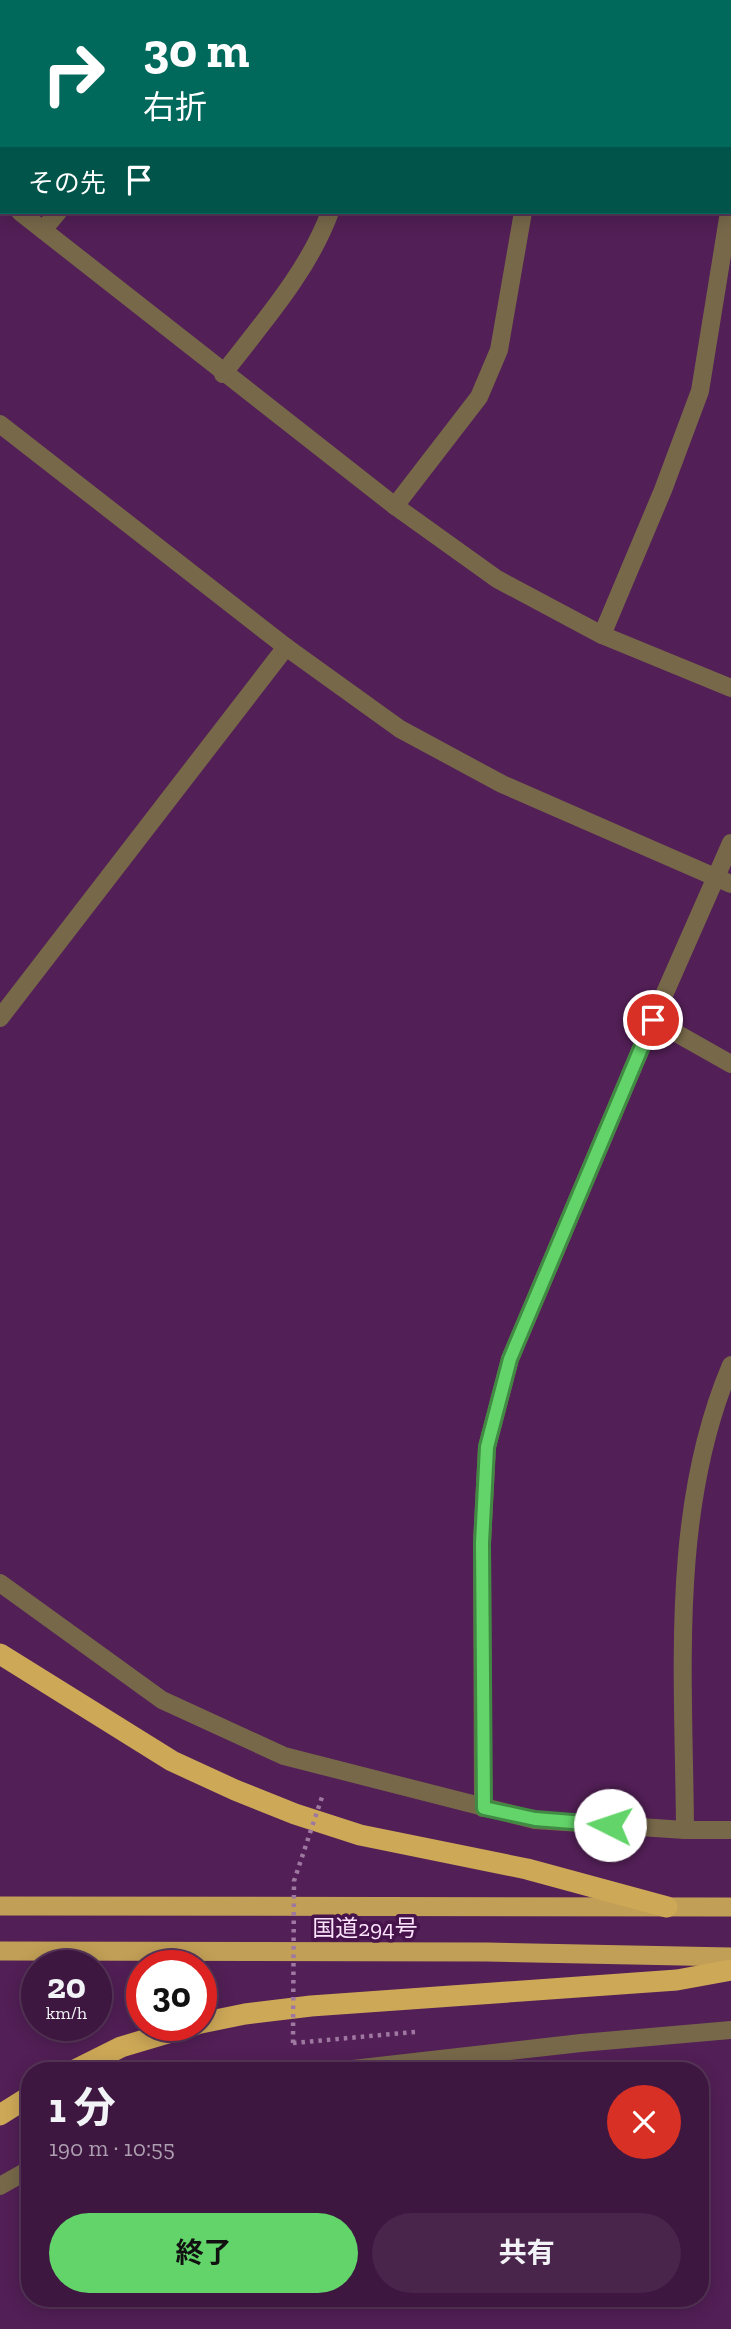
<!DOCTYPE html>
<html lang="ja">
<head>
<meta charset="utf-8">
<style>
  :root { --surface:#3e1740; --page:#49244b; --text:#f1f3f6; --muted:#ad9fb1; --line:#573659; --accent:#62d469 }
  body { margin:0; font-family:"Zilla Slab","Noto Sans JP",serif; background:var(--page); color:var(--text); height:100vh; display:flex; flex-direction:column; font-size:26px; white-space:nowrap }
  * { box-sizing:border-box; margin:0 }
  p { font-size:23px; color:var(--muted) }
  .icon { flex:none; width:38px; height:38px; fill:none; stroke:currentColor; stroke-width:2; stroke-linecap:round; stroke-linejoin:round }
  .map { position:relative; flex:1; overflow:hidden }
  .details { position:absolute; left:21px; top:2062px; width:688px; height:245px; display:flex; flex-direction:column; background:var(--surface); border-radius:28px; box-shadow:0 4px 18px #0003,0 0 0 2px var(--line) }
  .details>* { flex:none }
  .top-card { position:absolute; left:0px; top:0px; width:732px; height:214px; box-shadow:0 4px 18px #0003,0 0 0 2px var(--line); background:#00695c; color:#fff; overflow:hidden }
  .speed { position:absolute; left:21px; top:1950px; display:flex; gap:14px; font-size:35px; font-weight:700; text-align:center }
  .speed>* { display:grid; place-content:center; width:91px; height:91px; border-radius:50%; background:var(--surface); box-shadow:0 4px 18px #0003,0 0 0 2px var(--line); line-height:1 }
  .speed small { font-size:18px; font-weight:400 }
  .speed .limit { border:10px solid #d22; background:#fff; color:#111 }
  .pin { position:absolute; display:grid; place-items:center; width:60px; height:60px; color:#fff; margin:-30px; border:4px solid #fff; border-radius:50%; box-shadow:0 2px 7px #0007 }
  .me { position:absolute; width:77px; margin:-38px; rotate:274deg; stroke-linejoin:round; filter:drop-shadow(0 0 5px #0008) }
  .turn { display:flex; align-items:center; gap:24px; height:147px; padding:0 28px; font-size:32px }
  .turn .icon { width:91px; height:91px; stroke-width:2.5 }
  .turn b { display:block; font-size:49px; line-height:60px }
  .then { display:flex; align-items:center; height:66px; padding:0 28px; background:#0003; gap:14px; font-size:26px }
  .round { display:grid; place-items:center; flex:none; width:74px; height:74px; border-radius:37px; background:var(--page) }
  .overview { display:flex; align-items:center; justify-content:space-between; height:119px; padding:0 28px }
  h1 { font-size:42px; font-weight:700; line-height:52px }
  .cta { display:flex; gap:14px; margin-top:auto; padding:14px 28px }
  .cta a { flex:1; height:80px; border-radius:42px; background:var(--accent); color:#111; font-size:28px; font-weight:700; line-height:80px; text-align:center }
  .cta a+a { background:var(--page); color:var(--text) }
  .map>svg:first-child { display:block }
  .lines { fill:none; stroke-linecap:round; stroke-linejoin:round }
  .path { stroke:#9f78a2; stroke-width:4.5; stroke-dasharray:3.5 5; stroke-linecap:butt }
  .minor { stroke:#776849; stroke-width:18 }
  .tertiary { stroke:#776849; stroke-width:18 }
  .trunk { stroke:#c19f56; stroke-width:19 }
  .motorway { stroke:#cda857; stroke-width:21 }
  .path-bridge { stroke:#9f78a2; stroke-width:4.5; stroke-dasharray:3.5 5; stroke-linecap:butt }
  .route-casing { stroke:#408a44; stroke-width:18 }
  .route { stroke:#62d469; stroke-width:12 }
  .labels { text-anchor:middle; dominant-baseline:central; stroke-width:7; stroke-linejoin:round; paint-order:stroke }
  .street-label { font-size:23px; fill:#fce3fd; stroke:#47134b }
</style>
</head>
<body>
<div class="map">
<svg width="731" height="2329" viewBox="0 0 731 2329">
  <rect width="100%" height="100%" fill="#521f56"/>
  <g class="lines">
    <!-- path -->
    <path class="path" d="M293,2043L415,2032"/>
    <!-- minor -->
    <g class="minor">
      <path d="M161,2V0"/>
      <path d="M375,2V0"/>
      <path d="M560,2L561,0"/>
      <path d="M0,196L2,197"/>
      <path d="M20,212L395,506L497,579L602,635L731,688"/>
      <path d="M43,230L58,212"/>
      <path d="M223,374C262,323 308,272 330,212"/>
      <path d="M395,506L479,397L499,350L523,212"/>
      <path d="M602,635L663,490L700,391L729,212"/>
      <path d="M0,1018L286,647"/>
      <path d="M653,1020L731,1064"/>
      <path d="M0,1583L162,1700L284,1756L535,1820L685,1830H731"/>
      <path d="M483,1808L482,1543L487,1447L510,1359L653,1020L731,843"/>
      <path d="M685,1830C684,1675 669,1511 731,1365"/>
      <path d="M344,2070L581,2043L731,2030"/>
      <path d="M0,2186L30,2169"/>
    </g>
    <!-- tertiary -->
    <path class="tertiary" d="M0,424L286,647L400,729L502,784L731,884"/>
    <!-- trunk -->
    <g class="trunk">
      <path d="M0,1906L731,1907"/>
      <path d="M0,1951L487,1952L731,1957"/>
    </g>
    <!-- motorway -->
    <g class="motorway">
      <path d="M0,1654L172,1761L235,1790L295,1814L360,1835L527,1869L667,1907"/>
      <path d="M201,2023L245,2014L311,2006L677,1980L731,1970"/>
      <path d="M75,2070L121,2047L195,2025"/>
      <path d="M0,2115L30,2096"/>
    </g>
    <!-- path-bridge -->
    <path class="path-bridge" d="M293,2043L294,1881L322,1797"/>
  </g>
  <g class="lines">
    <!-- route casing -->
    <g class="route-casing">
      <path id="route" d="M610,1825L535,1819L484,1808L482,1543L487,1447L510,1359L653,1020"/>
    </g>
    <!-- route -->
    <use href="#route" class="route"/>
  </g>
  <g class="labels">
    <!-- street labels -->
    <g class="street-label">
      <text x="365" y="1928">国道294号</text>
    </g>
  </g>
</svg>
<div class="speed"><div>20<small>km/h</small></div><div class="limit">30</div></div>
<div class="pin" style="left:653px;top:1020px;background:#d93025"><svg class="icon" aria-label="arrive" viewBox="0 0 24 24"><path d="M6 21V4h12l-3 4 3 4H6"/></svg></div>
<svg class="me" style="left:610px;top:1825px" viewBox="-20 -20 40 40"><circle r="19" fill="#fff"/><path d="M0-13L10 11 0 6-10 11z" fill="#62d469"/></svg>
<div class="top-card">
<div class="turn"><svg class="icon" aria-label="right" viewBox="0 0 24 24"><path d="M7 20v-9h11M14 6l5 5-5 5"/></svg><div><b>30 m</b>右折</div></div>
<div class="then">その先<svg class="icon" aria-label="arrive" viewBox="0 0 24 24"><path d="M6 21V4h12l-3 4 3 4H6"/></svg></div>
</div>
<section class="details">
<div class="overview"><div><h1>1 分</h1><p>190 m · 10:55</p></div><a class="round" style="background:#d93025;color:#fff"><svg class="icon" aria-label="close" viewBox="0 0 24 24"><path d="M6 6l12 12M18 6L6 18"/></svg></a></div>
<div class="cta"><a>終了</a><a>共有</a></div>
</section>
</div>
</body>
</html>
